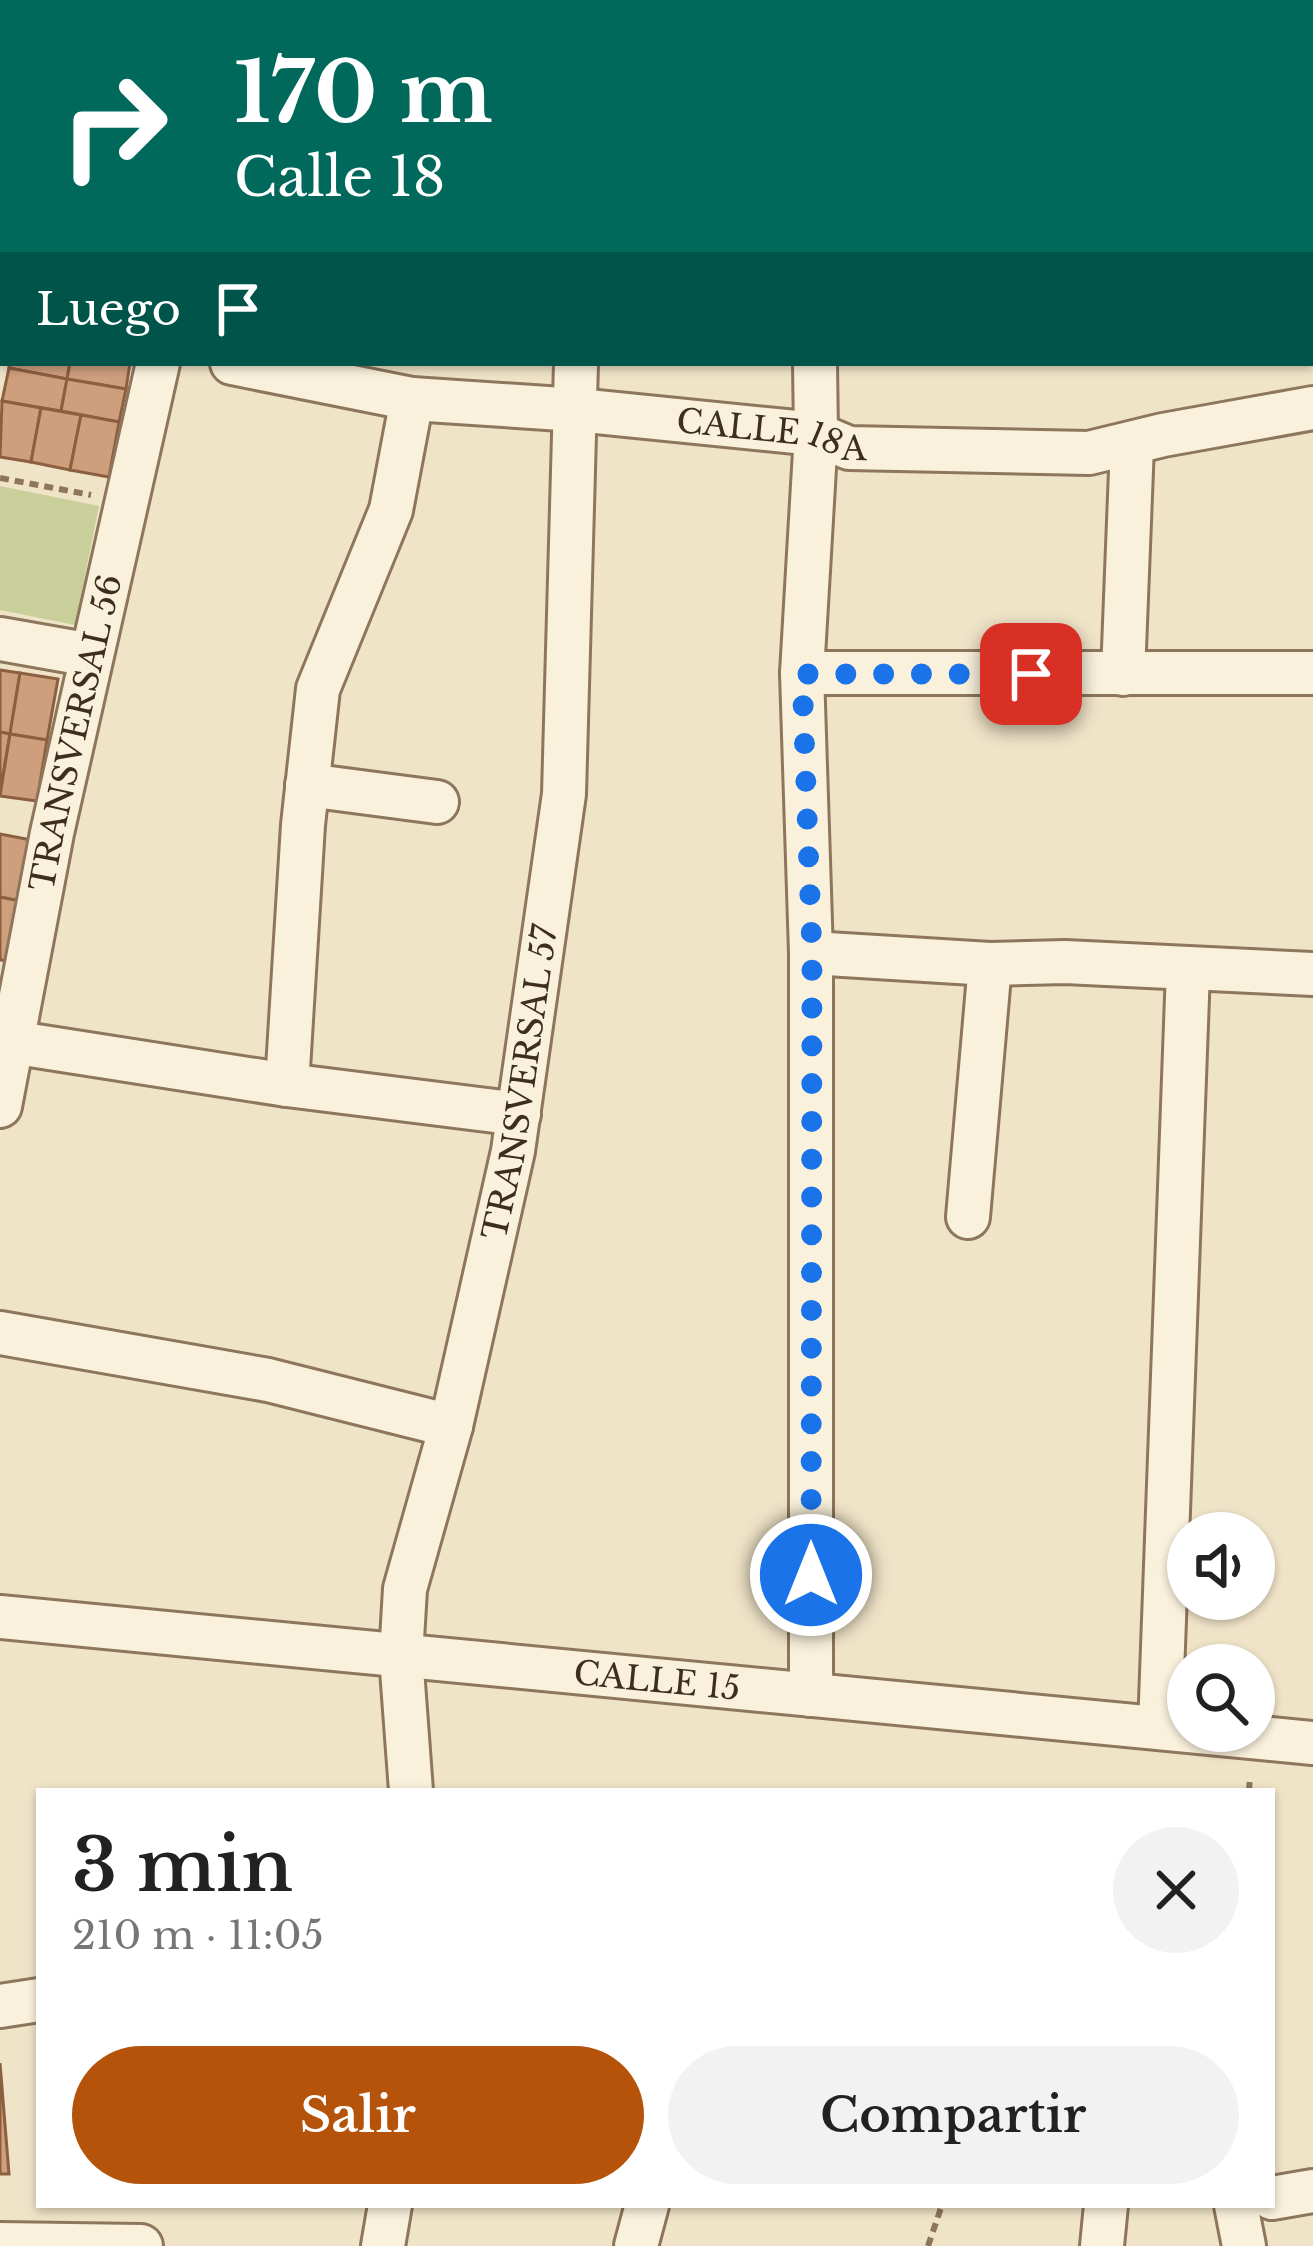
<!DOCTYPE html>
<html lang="es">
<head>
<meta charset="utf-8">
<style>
  :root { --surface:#fff; --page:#f2f2f2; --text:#222; --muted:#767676; --accent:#b45309 }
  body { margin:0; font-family:"Libre Baskerville",serif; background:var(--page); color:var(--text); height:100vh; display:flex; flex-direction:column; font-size:45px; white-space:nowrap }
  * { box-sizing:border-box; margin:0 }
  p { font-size:39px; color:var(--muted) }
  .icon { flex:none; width:66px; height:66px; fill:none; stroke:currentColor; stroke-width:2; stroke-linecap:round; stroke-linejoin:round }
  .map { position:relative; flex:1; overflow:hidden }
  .drawer { position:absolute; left:36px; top:1788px; width:1239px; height:420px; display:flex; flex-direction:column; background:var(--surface); border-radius:0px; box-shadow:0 3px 9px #0004 }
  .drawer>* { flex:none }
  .hud { position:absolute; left:0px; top:0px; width:1314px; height:366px; box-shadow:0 3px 9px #0004; background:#00695c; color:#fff; overflow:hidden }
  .controls { position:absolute; left:1167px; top:1512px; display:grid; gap:24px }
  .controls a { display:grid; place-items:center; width:108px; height:108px; border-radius:50%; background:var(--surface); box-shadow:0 3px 9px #0004; font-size:60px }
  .pin { position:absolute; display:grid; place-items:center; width:102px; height:102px; color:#fff; margin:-51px; border-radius:24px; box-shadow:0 6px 18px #0006 }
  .me { position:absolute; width:132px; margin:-66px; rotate:0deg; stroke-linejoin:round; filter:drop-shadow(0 0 9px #0008) }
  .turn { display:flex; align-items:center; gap:42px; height:252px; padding:0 36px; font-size:54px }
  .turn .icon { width:156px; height:156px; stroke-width:2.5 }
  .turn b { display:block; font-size:84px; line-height:102px }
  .then { display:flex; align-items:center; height:114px; padding:0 36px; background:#0003; gap:24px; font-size:45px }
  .round { display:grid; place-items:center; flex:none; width:126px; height:126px; border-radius:63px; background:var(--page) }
  .summary { display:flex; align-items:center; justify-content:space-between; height:204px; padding:0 36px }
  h1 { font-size:72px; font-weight:600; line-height:90px }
  .button { display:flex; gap:24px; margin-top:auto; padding:24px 36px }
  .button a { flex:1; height:138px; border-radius:72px; background:var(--accent); color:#fff; font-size:48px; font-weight:600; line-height:138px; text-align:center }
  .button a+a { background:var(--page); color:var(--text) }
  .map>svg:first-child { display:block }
  .green { fill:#c9cf9b }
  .building { fill:#cf9f7d; stroke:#8d5f41; stroke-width:3 }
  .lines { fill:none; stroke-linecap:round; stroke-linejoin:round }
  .minor-casing { stroke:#8d765c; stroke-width:48 }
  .path { stroke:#8d765c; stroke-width:6; stroke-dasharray:9 6; stroke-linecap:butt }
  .minor { stroke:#faf1dc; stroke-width:42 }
  .route { stroke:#1a73e8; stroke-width:21; stroke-dasharray:0 37.8 }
  .labels { text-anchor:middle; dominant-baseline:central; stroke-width:12; stroke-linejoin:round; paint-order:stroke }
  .street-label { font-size:33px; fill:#3d2e20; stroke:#f7eed8 }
</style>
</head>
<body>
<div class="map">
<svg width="1313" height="2246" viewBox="0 0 1313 2246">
  <rect width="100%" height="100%" fill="#f0e4c8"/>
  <!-- green -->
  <path class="green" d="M0,486L99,506L75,625L0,610Z"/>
  <!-- building -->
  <g class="building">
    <path d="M10,363H70L67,379L9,368Z"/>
    <path d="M70,363H130L126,389L67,379Z"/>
    <path d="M9,368L67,379L61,411L2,401Z"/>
    <path d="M67,379L126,389L119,422L61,411Z"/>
    <path d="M2,401L41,408L31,462L0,457Z"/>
    <path d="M41,408L81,415L70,470L31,462Z"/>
    <path d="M81,415L119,422L109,477L70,470Z"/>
    <path d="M0,670L20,673L10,734L0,732Z"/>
    <path d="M20,673L58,679L47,740L10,734Z"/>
    <path d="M0,732L10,734L0,792Z"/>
    <path d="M10,734L47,740L37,801L0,796Z"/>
    <path d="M0,834L31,840L20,901L0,897Z"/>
    <path d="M0,897L20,901L9,961L0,960Z"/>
    <path d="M0,2063L9,2174H0Z"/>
  </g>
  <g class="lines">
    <!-- minor casing -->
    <g class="minor-casing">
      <g id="minor">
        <path d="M804,0V3"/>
        <path d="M220,3L221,0"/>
        <path d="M485,3V0"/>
        <path d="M1311,180H1313"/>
        <path id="s1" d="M232,363L412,399L577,410L816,434L849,448L1089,453L1163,435L1313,408"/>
        <path d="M0,639L91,655"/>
        <path d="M802,673H1313"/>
        <path d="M1123,674L1132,445"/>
        <path d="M307,785L437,802"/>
        <path d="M811,953L990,964L1065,962L1313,974"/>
        <path d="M11,1042L287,1085L519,1114"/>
        <path d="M287,1085L303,825L318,689L391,510L412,399"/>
        <path id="s2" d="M0,1106L52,833L158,363"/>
        <path d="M968,1217L990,964"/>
        <path d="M0,1333L268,1380L451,1426"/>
        <path id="s3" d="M0,1617L1313,1743"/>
        <path d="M811,1695V953L802,673L816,434L815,363"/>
        <path d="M1160,1728L1188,970"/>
        <path id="s4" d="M411,1791L401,1656L405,1589L451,1426L513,1151L564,794L576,363"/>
        <path d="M0,2006L39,2000"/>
        <path d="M1272,2198L1313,2191"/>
        <path d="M1236,2205L1244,2246"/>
        <path d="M0,2244L141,2246"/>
        <path d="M383,2246L390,2205"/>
        <path d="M636,2246L647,2205"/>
        <path d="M1102,2246L1106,2205"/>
      </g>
    </g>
    <!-- path -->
    <g class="path">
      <path d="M51,3V0"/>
      <path d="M0,264L3,248"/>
      <path d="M0,478L91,495"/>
      <path d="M1249,1791L1250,1776"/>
      <path d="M928,2246L942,2205"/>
    </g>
    <!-- minor -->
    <use href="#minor" class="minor"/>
  </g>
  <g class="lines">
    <!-- route -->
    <path class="route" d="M811,1575L812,953L802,674H1031"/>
  </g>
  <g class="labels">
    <!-- street labels -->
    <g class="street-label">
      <text stroke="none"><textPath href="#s1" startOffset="546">CALLE 18A</textPath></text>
      <text stroke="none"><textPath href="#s2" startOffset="381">TRANSVERSAL 56</textPath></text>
      <text stroke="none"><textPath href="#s4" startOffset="723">TRANSVERSAL 57</textPath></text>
      <text stroke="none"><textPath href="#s3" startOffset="660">CALLE 15</textPath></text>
    </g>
  </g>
</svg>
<div class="controls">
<a><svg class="icon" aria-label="sound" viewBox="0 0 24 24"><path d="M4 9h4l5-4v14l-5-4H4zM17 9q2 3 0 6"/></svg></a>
<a><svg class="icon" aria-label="search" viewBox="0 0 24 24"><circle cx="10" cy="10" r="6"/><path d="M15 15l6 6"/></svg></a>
</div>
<div class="pin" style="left:1031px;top:674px;background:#d93025"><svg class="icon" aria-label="arrive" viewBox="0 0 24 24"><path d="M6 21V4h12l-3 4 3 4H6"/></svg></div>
<svg class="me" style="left:811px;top:1575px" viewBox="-20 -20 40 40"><circle r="17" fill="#1a73e8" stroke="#fff" stroke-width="3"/><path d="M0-11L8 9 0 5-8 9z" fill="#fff"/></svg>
<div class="hud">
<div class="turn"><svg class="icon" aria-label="right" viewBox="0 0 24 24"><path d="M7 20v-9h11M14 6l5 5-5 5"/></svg><div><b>170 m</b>Calle 18</div></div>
<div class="then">Luego<svg class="icon" aria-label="arrive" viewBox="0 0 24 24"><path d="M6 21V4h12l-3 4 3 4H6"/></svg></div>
</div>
<section class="drawer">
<div class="summary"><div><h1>3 min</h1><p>210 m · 11:05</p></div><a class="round"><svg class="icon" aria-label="close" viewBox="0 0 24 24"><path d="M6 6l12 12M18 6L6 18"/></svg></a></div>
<div class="button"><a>Salir</a><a>Compartir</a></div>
</section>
</div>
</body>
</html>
